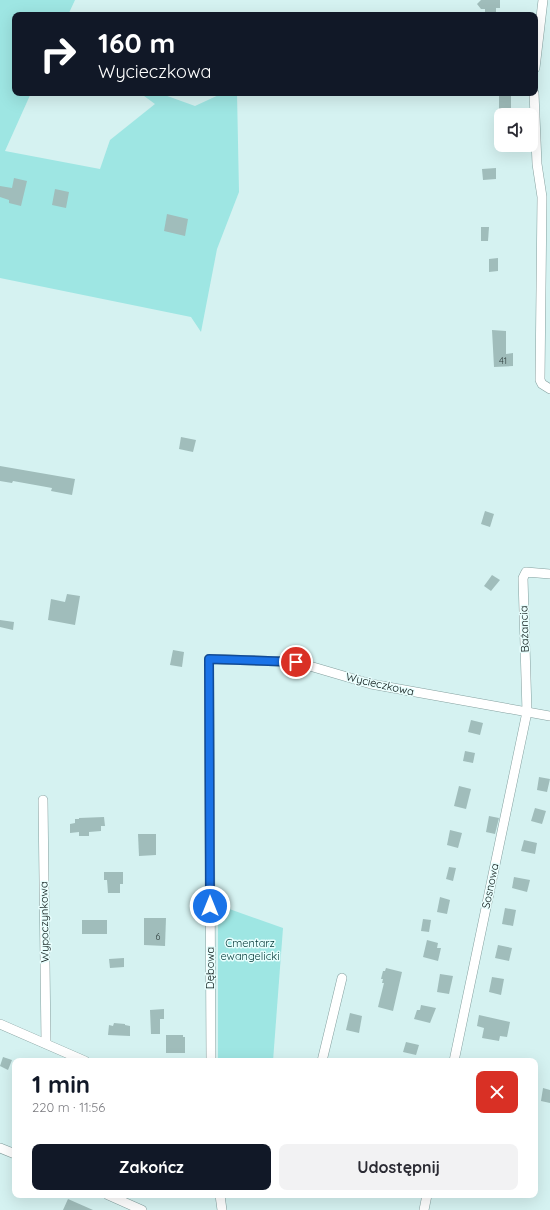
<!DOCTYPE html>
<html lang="pl">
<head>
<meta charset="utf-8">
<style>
  :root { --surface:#fff; --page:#f2f2f3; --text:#2b2b33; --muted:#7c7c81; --accent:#111827 }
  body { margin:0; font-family:Quicksand,sans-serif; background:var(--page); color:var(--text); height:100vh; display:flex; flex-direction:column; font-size:15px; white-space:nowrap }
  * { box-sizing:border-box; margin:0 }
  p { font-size:13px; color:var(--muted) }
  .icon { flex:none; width:22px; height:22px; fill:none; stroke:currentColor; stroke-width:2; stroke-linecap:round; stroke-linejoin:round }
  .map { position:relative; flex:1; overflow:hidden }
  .side { position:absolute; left:12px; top:1058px; width:526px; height:140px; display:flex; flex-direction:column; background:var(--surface); border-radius:8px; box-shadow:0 4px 16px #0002 }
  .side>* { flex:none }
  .top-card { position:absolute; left:12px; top:12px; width:526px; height:84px; border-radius:8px; box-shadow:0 4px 16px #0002; background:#111827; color:#fff; overflow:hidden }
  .tools { position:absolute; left:494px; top:108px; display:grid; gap:8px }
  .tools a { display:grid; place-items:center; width:44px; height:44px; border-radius:8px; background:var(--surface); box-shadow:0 4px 16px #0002; font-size:20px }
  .pin { position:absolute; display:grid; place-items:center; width:34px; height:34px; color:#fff; margin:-17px; border:2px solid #fff; border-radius:50%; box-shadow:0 1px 4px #0007 }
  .me { position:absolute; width:44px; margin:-22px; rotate:0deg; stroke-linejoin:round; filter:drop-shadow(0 0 3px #0008) }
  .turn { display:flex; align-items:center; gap:14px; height:84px; padding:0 20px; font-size:18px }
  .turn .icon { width:52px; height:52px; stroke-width:2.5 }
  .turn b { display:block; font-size:28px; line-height:34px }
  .round { display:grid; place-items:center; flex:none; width:42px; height:42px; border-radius:8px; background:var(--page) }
  .headline { display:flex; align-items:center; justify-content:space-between; height:68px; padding:0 20px }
  h1 { font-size:24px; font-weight:800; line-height:30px; color:var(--accent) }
  .action { display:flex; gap:8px; margin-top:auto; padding:8px 20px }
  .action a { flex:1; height:46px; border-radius:8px; background:var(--accent); color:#fff; font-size:16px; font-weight:800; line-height:46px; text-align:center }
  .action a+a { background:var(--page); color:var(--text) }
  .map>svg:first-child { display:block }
  .green { fill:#9ee6e3 }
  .building { fill:#a0bdbb }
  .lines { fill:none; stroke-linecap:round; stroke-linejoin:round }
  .street-casing { stroke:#84a09f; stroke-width:10 }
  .street { stroke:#fff; stroke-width:9 }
  .route-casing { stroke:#114b97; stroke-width:10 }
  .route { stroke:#1a73e8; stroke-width:7 }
  .labels { text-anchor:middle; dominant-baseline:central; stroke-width:3; stroke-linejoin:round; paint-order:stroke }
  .number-label { font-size:9px; fill:#2c3b3a }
  .street-label { font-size:11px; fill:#06100f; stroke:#e7fefd }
  .park-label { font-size:11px; fill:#013635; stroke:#e7fefd }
</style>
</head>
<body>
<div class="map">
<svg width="550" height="1210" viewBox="0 0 550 1210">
  <rect width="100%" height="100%" fill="#d5f2f1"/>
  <!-- green -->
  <g class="green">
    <path d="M0,0H75L68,15H15V93H31L5,151L100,169L110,140L155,104L140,93H159L195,106L223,93H237L239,192L217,249L201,332L191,317L0,278Z"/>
    <path d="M218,905L283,928L273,1061H218Z"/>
  </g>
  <!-- building -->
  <g class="building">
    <path d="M481,0H500V8H496V15H485V9H481L477,4Z"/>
    <rect x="499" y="96" width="12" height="15"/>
    <path d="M496,168V179L483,180L482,169Z"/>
    <path d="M14,178L27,181L21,206L9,203V200L0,197V186L12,188Z"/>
    <path d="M55,189L69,192L66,208L52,205Z"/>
    <path d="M167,214L188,219L185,236L164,231Z"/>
    <path d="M481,227H489L488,241H481Z"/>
    <path d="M498,258V271L489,272V259Z"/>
    <path d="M492,330L506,331V354L513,353V366L494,367Z"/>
    <path d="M181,437L196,440L193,452L179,449Z"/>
    <path d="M0,466L75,479L72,495L51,491L52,488L13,481L12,483L0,481Z"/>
    <path d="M485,511L494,514L490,527L481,524Z"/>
    <path d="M492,575L500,580L491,591L484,586Z"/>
    <path d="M67,594L80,596L75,625L48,620L51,599L65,602Z"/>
    <path d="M0,620L14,622L13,630L0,627Z"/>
    <path d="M173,650L184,652L182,667L170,665Z"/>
    <path d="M471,720L483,723L480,735L468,732Z"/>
    <path d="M465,751L475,753L473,763L463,761Z"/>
    <path d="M539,777L550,779L547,792L537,790Z"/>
    <path d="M459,786L471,789L466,809L454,806Z"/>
    <path d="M535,808L546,811L542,824L531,821Z"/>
    <path d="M489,816L499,818L495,834L486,832Z"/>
    <path d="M104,817L105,826H101V831L89,832V836H79V832L70,833V824L75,823V819H79V818Z"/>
    <path d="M450,830L462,833L458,848L447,845Z"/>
    <path d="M138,834H156V855L139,856Z"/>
    <path d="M524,840L537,843L535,854L521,851Z"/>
    <path d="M449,867L456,868L453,881L446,879Z"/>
    <path d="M104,872H123V884H120V893H108L107,880H104Z"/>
    <path d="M514,877L530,880L527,892L512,888Z"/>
    <path d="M440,897L450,900L447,914L437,912Z"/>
    <path d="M505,908L516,910L513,926L502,924Z"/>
    <path d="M144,918H166L165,946L144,945Z"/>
    <path d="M423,919L431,920L429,932L421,931Z"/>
    <rect x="82" y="920" width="25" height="14"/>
    <path d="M427,940L438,943L437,948H441L438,961L423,957Z"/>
    <path d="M498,945L512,948L509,961L495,958Z"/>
    <path d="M124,958V967L110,968L109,959Z"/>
    <path d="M386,968L402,972L393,1011L378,1007L384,983H382L383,979H381L383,971H385Z"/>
    <path d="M440,974L453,976L449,994L437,992Z"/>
    <path d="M492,977L504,979L501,995L489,992Z"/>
    <path d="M421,1005L436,1008L430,1023L414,1019L417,1010H420Z"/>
    <path d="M164,1009V1019H160V1034H151L150,1010Z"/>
    <path d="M350,1013L362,1016L359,1033L346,1030Z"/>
    <path d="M479,1015L510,1022L507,1037L500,1036L499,1041L482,1038L484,1028L477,1026Z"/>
    <path d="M114,1023L125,1024V1025L130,1026V1036L108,1035L109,1025L113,1026Z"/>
    <path d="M166,1035H183V1037H185V1053H166Z"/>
    <path d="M406,1042L419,1045L416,1055L403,1052Z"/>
    <path d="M3,1057L12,1060L8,1070L0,1066Z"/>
    <path d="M543,1088L550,1090V1103L541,1101Z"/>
    <path d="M68,1199L93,1210H63Z"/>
  </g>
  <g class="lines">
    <!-- street casing -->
    <g class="street-casing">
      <g id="street">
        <path d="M535,68L543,0"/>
        <path d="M534,93L537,164L542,197L540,380L542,384L550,389"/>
        <path d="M43,800L46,1043"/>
        <path d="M0,1024L85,1061"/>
        <path d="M211,1061L209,659L296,662L371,684L550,716"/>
        <path d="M322,1061L342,978"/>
        <path d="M454,1061L527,712L523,578L526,572L550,574"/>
        <path d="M0,1148L15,1154"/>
        <path d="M108,1195L142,1210"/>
        <path d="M220,1195L222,1210"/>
        <path d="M424,1210L427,1195"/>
      </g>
    </g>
    <!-- street -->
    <use href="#street" class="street"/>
  </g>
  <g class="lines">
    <!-- route casing -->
    <g class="route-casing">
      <path id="route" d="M210,906L209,659L296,662"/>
    </g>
    <!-- route -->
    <use href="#route" class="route"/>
  </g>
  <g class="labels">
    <!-- number labels -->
    <g class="number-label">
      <text x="503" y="360">41</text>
      <text x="158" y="936">6</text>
    </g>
    <!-- street labels -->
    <g class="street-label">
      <text transform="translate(524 629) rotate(-92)">Bażancia</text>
      <text transform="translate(380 684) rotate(13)">Wycieczkowa</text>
      <text transform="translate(490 886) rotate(-78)">Sosnowa</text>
      <text transform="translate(44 922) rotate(-91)">Wypoczynkowa</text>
      <text transform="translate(210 968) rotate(-90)">Dębowa</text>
    </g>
    <!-- park labels -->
    <g class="park-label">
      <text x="250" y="943">Cmentarz<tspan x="250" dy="13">ewangelicki</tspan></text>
    </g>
  </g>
</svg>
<div class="tools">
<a><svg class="icon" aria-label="sound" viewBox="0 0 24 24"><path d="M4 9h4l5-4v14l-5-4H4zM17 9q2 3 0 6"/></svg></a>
</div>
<div class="pin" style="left:296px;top:662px;background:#d93025"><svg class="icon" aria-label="arrive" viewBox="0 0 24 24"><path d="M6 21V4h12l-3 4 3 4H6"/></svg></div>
<svg class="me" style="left:210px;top:906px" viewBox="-20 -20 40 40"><circle r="17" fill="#1a73e8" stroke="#fff" stroke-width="3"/><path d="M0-11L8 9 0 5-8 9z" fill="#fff"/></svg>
<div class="top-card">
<div class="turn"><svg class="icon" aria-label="right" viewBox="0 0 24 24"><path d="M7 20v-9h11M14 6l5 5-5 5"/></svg><div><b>160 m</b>Wycieczkowa</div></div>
</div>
<section class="side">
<div class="headline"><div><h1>1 min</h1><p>220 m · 11:56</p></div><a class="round" style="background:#d93025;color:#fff"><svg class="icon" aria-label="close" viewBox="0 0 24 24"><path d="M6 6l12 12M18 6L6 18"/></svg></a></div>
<div class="action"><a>Zakończ</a><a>Udostępnij</a></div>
</section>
</div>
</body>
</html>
